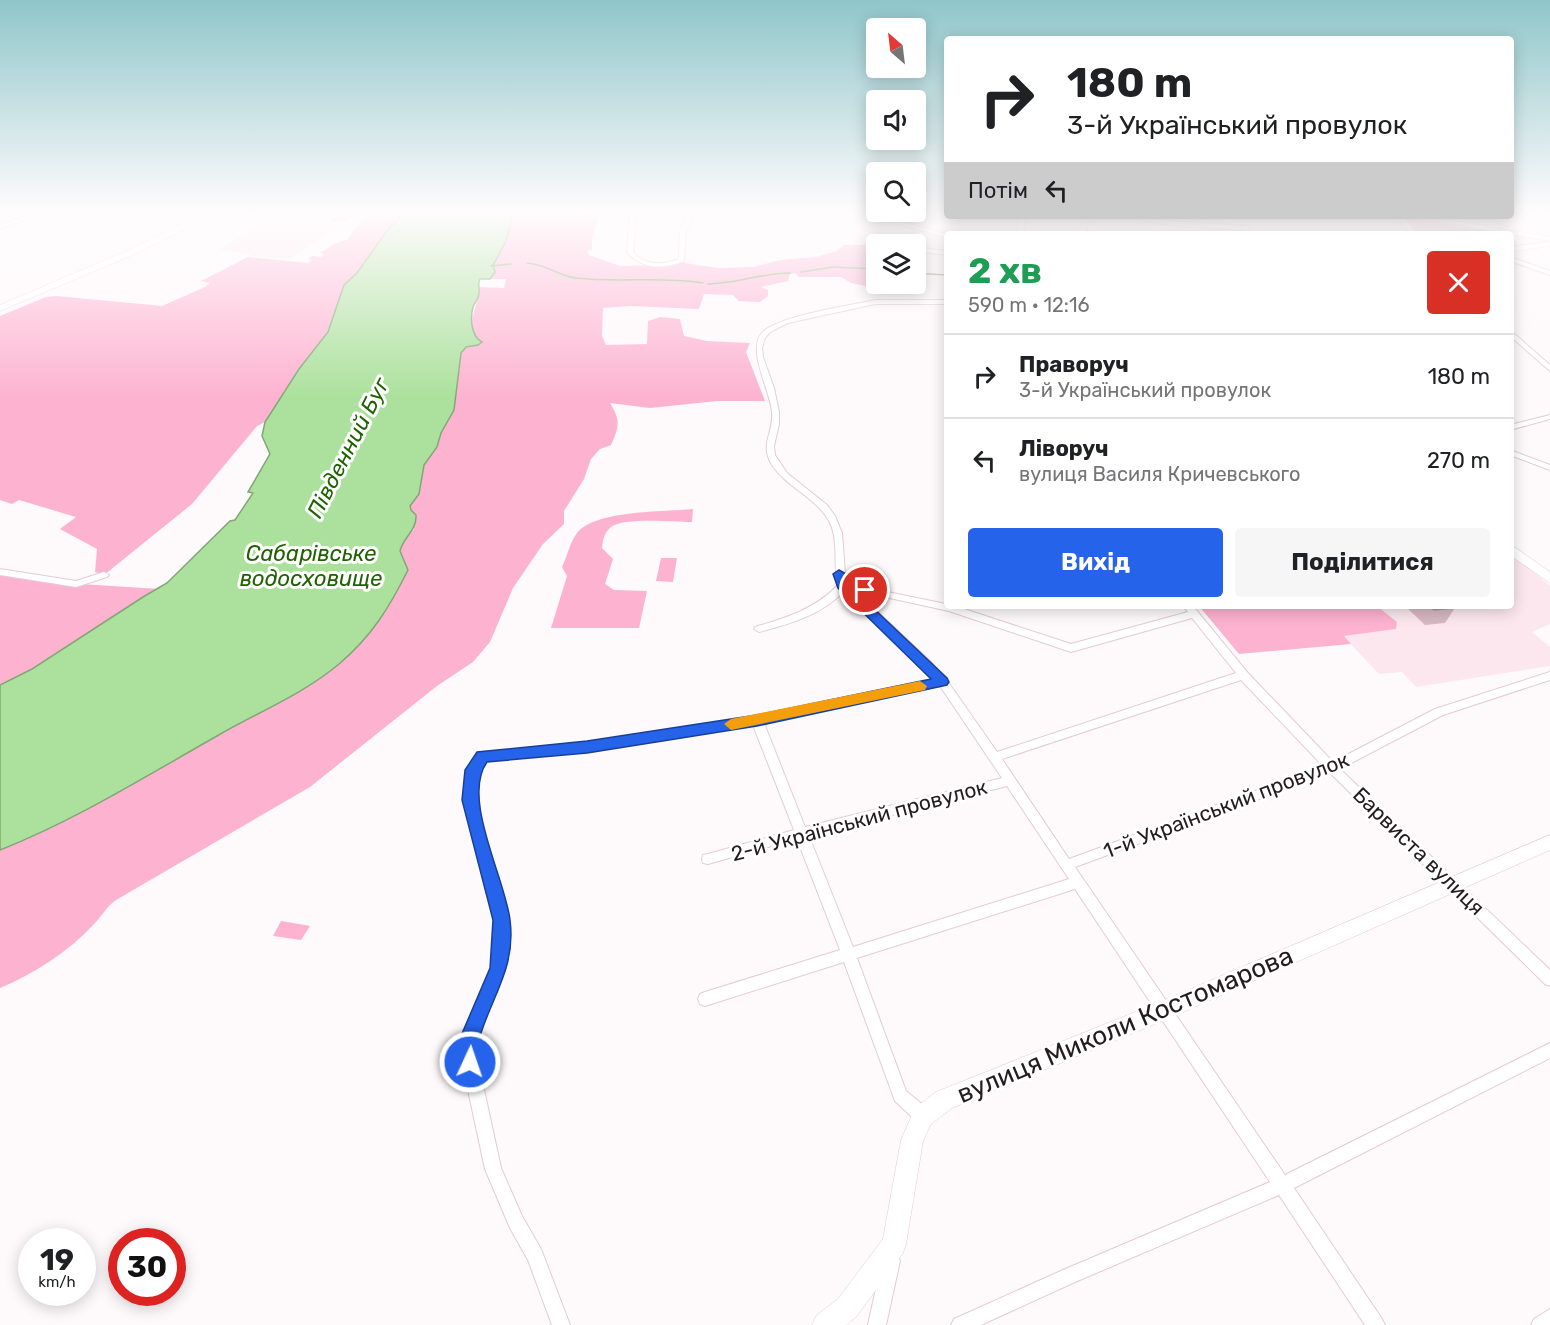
<!DOCTYPE html>
<html lang="uk">
<head>
<meta charset="utf-8">
<style>
  :root { --surface:#fff; --page:#f6f6f6; --text:#202124; --muted:#757577; --line:#e0e0e0; --accent:#2563eb }
  body { margin:0; font-family:Rubik,sans-serif; background:var(--page); color:var(--text); height:100vh; display:flex; flex-direction:column; font-size:22px; white-space:nowrap }
  * { box-sizing:border-box; margin:0 }
  p { font-size:20px; color:var(--muted) }
  .icon { flex:none; width:33px; height:33px; fill:none; stroke:currentColor; stroke-width:2; stroke-linecap:round; stroke-linejoin:round }
  .map { position:relative; flex:1; overflow:hidden }
  .side { position:absolute; left:944px; top:231px; width:570px; height:378px; display:flex; flex-direction:column; background:var(--surface); border-radius:6px; box-shadow:0 3px 15px #0003 }
  .side>* { flex:none }
  .guide { position:absolute; left:944px; top:36px; width:570px; height:183px; border-radius:6px; box-shadow:0 3px 15px #0003; background:#fff; color:var(--text); overflow:hidden }
  .needle { width:39px; rotate:332deg }
  .buttons { position:absolute; left:866px; top:18px; display:grid; gap:12px }
  .buttons a { display:grid; place-items:center; width:60px; height:60px; border-radius:6px; background:var(--surface); box-shadow:0 3px 15px #0003; font-size:30px }
  .speed { position:absolute; left:18px; top:1228px; display:flex; gap:12px; font-size:30px; font-weight:700; text-align:center }
  .speed>* { display:grid; place-content:center; width:78px; height:78px; border-radius:50%; background:var(--surface); box-shadow:0 3px 15px #0003; line-height:1 }
  .speed small { font-size:15px; font-weight:400 }
  .speed .limit { border:9px solid #d22; background:#fff; color:#111 }
  .pin { position:absolute; display:grid; place-items:center; width:51px; height:51px; color:#fff; margin:-26px; border:3px solid #fff; border-radius:50%; box-shadow:0 2px 6px #0007 }
  .me { position:absolute; width:66px; margin:-33px; rotate:3deg; stroke-linejoin:round; filter:drop-shadow(0 0 4px #0008) }
  .turn { display:flex; align-items:center; gap:21px; height:126px; padding:0 24px; font-size:27px }
  .turn .icon { width:78px; height:78px; stroke-width:2.5 }
  .turn b { display:block; font-size:42px; line-height:51px }
  .then { display:flex; align-items:center; height:57px; padding:0 24px; background:#0003; gap:12px; font-size:22px }
  .round { display:grid; place-items:center; flex:none; width:63px; height:63px; border-radius:6px; background:var(--page) }
  .summary { display:flex; align-items:center; justify-content:space-between; height:102px; padding:0 24px }
  h1 { font-size:36px; font-weight:700; line-height:45px; color:#1e9e55 }
  .primary-button { display:flex; gap:12px; margin-top:auto; padding:12px 24px }
  .primary-button a { flex:1; height:69px; border-radius:6px; background:var(--accent); color:#fff; font-size:24px; font-weight:700; line-height:69px; text-align:center }
  .primary-button a+a { background:var(--page); color:var(--text) }
  ul { padding:0; list-style:none }
  li { display:flex; align-items:center; gap:18px; height:84px; padding:0 24px; border-top:2px solid var(--line) }
  li div { flex:1 }
  li b { display:block; font-size:22px }
  li em { font-style:normal }
  .map>svg:first-child { display:block }
  .built { fill:#fce7ef }
  .green { fill:#fdb2cf }
  .water { fill:#abe19c; stroke:#83a677; stroke-width:1.5 }
  .lines { fill:none; stroke-linecap:round; stroke-linejoin:round }
  .stream { stroke:#83a677; stroke-width:1.5 }
  .street-casing { stroke:#e4cbd4; stroke-width:2 }
  .secondary-casing { stroke:#e4cbd4; stroke-width:1 }
  .street { fill:#fff; fill-rule:evenodd }
  .secondary { fill:#fff; fill-rule:evenodd }
  .wall { fill:#d7b8c3 }
  .building { fill:#fad6e3; stroke:#af969f; stroke-width:1.5 }
  .route { fill:#2563eb; stroke:#184099; stroke-width:1.5 }
  .slow { fill:#f59e0b }
  .labels { text-anchor:middle; dominant-baseline:central; stroke-width:6; stroke-linejoin:round; paint-order:stroke }
  .street-label { font-size:21px; fill:#251c20; stroke:#fff }
  .water-label { font-size:22px; font-style:italic; fill:#1f6200; stroke:#fff }
  .near-street-label { font-size:26px; fill:#251c20; stroke:#fff }
</style>
</head>
<body>
<div class="map">
<svg width="1550" height="1325" viewBox="0 0 1550 1325">
  <rect width="100%" height="100%" fill="#fef9fb"/>
  <!-- built -->
  <g class="built">
    <path d="M260,222L322,225L341,226L289,259L248,256L251,254L219,249L231,243Z"/>
    <path d="M1511,553L1550,586V624L1532,632L1550,647V666L1416,687L1402,672L1379,674L1343,636L1396,629V622L1377,606H1510Z"/>
  </g>
  <!-- green -->
  <g class="green">
    <path d="M341,213H410L332,322L324,338L299,369L265,422L257,426L192,504L104,575L95,572L97,549L60,529L76,517L19,500L12,504L0,500V316L46,297L57,296L162,306L205,287L210,283L201,281L248,257L308,263L312,260L308,259L312,256L321,257L324,254L320,253C326,249 339,240 347,240L355,228L366,219H363L365,216C354,215 350,217 344,222L331,221Z"/>
    <path d="M512,213H563L568,216L600,213L592,236V250L587,251L589,255L620,266L657,265L682,260L685,263L718,268L753,267L781,260L816,257L837,251L844,245H868L865,250L868,254L876,257V282L869,283L871,287L851,283L841,277H799L795,273L790,274L788,281L761,287L768,290V296L760,302L739,301L733,295L704,294L699,309L631,306L603,308L602,336L606,345L647,344L648,321L660,317L680,319L684,336L707,341L750,343L746,352L765,401H717L650,408L610,403C621,421 619,427 611,445L600,449L591,459L584,479L564,511V524L543,544L513,588L490,642L473,662L437,686L310,787L116,900C106,907 102,916 94,924C67,953 35,973 0,988V827L403,561C397,546 405,540 414,529L410,506L419,494L424,465L437,447L441,433L454,410L461,353L466,347L474,346L482,341C459,330 483,300 478,287L504,288L506,279H490L495,272L493,265C502,249 511,232 512,213Z"/>
    <path d="M1403,217H1405L1510,234H1415Z"/>
    <path d="M693,509L692,522C674,522 624,517 611,527C604,533 603,539 602,548L613,559L605,584L614,590L647,591L639,628H551L567,576L562,567C567,557 570,542 577,533C595,510 664,512 693,509Z"/>
    <path d="M661,558H677L673,582L656,581Z"/>
    <path d="M0,572L80,584L160,589L143,597L23,674L0,685Z"/>
    <path d="M1199,606H1377L1397,622L1396,629L1344,636L1351,644L1239,654Z"/>
    <path d="M281,921L310,926L301,940L273,936Z"/>
  </g>
  <!-- water -->
  <path class="water" d="M404,213H512C511,234 503,248 493,265L495,272L490,279H480C477,286 480,287 479,293C479,298 475,302 473,307C470,319 471,336 482,342L478,345L466,347L461,353L454,410L441,433L437,447L424,465L419,494L410,506L411,510L416,515C417,531 403,537 400,551L408,570C389,608 372,636 339,664C302,695 258,712 217,736C146,776 76,820 0,850V685L32,669L143,597L167,583L230,521L235,520L253,493L248,492L270,454L262,436L265,422L299,369L328,332L344,285L357,273L387,231Z"/>
  <g class="lines">
    <!-- stream -->
    <g class="stream">
      <path d="M527,263C545,264 559,276 576,278C618,283 661,276 703,283"/>
      <path d="M491,266L511,264"/>
      <path d="M801,272L833,267L876,269"/>
      <path d="M915,273L946,275"/>
      <path d="M708,284C736,284 761,273 790,273"/>
    </g>
    <!-- street casing -->
    <g class="street-casing">
      <g id="street">
        <path d="M34,213H42L0,229V225Z"/>
        <path d="M630,213H636L633,252C645,266 663,265 679,259L680,231L688,213H694L686,231L684,261C664,269 642,270 627,252Z"/>
        <path d="M861,213H870L946,234V238Z"/>
        <path d="M1019,216H1025L1023,234H1017Z"/>
        <path d="M1086,216H1092L1085,230L1092,234H1084L1079,231Z"/>
        <path d="M1125,216H1137L1168,221L1246,226L1249,228L1251,234H1245L1244,230L1168,225Z"/>
        <path d="M1397,216H1403L1416,234H1410Z"/>
        <path d="M915,247L946,251V255L915,251Z"/>
        <path d="M1510,257L1550,271V275L1510,261Z"/>
        <path d="M875,300H946V304H875L788,323L770,332L765,338L762,348L763,357L774,388L779,412V424L774,446L775,455L787,473L827,505L835,516L842,533L845,573L868,588L946,604V606H955L1071,644L1188,612L1183,606H1193L1247,672L1333,762L1435,709L1550,672V680L1443,715L1340,769L1550,970V986L1545,984L1330,773L1075,867L1285,1175L1550,1043V1058L1294,1188L1382,1319L1385,1325H1365L1279,1195L1075,1282L981,1325H951L954,1319L1063,1270L1270,1182L1075,889L857,958L906,1091L929,1110L931,1116L929,1122L923,1124L917,1122L895,1101L844,962L705,1006L700,1004L698,999L700,994L705,992L840,950L797,839L708,864L703,863L702,859L703,855L708,854L794,830L753,725L587,751L485,760L479,771L475,800L509,920L506,968L477,1036L478,1062L501,1168L522,1216L541,1249L570,1325H552L528,1260L510,1228L485,1169L462,1062L463,1036L492,968L495,920L463,800L467,770L478,753L482,752L587,743L757,716L934,680L922,667L843,592C821,615 790,624 759,632L754,629L755,627C786,618 815,609 838,585C833,566 839,542 830,523C818,498 787,488 772,465C759,444 774,433 772,412C770,389 744,346 765,330C785,315 848,306 875,300ZM847,583L862,592L949,611L1071,652L1192,618L1236,673L997,752L946,679L930,661ZM1241,680L1323,766L1069,859L1002,759ZM940,686L1002,778L805,827L764,723ZM1007,786L1069,879L853,947L809,836Z"/>
        <path d="M1510,330L1550,365V371L1510,336Z"/>
        <path d="M1550,415V419L1510,430V425Z"/>
        <path d="M1510,450L1550,465V470L1510,455Z"/>
        <path d="M0,569L76,581L104,572L109,575L107,577L76,587L0,575Z"/>
        <path d="M891,1252L897,1255L900,1261L886,1325H868L882,1261L885,1255Z"/>
        <path d="M1550,1309V1325H1531L1534,1319Z"/>
      </g>
    </g>
    <!-- secondary casing -->
    <g class="secondary-casing">
      <g id="secondary">
        <path d="M206,213H217L137,253L0,311V305L131,249Z"/>
        <path d="M1408,216H1426L1550,237V241Z"/>
        <path d="M1550,242V246L1510,252V247Z"/>
        <path d="M1510,544L1550,572V583L1510,555Z"/>
        <path d="M1550,835V850L1172,1017L952,1108L931,1124L923,1141L906,1244L903,1253L856,1317L846,1325H812L816,1316L838,1299L883,1239L901,1140L915,1108L936,1092L1158,1003Z"/>
      </g>
    </g>
    <!-- street -->
    <use href="#street" class="street"/>
    <!-- secondary -->
    <use href="#secondary" class="secondary"/>
  </g>
  <!-- wall -->
  <path class="wall" d="M1405,606H1453L1455,608L1445,623L1425,625Z"/>
  <!-- building -->
  <path class="building" d="M1430,606H1453L1455,608L1434,610Z"/>
  <!-- sky -->
  <linearGradient id="sky" x2="0" y2="1"><stop stop-color="#8fc6ca"/><stop offset="0.53" stop-color="#fffcfd"/><stop offset="1" stop-color="#fffcfd" stop-opacity="0"/></linearGradient>
  <rect width="1550" height="399" fill="url(#sky)"/>
  <!-- route -->
  <path class="route" d="M839,570L869,587L871,590L865,594L852,588L947,678L949,682L947,685L757,726L587,753L487,762C461,798 505,878 510,920C516,965 494,993 481,1033C477,1045 482,1057 477,1069L470,1072L463,1069L460,1062L461,1036L490,968L493,920L462,800L465,770L477,752L587,741L757,715L931,679L838,588L833,574Z"/>
  <!-- slow -->
  <path class="slow" d="M920,681L927,686L925,690L731,730L724,724L731,719Z"/>
  <g class="labels">
    <!-- street labels -->
    <g class="street-label">
      <text transform="translate(1226 805) rotate(-21)">1-й Український провулок</text>
      <text transform="translate(859 820) rotate(-15)">2-й Український провулок</text>
      <text transform="translate(1419 851) rotate(44)">Барвиста вулиця</text>
    </g>
    <!-- water labels -->
    <g class="water-label">
      <text transform="translate(348 448) rotate(-63)">Південний Буг</text>
      <text x="311" y="553">Сабарівське<tspan x="311" dy="25">водосховище</tspan></text>
    </g>
    <!-- near-street labels -->
    <g class="near-street-label">
      <text transform="translate(1125 1025) rotate(-23)">вулиця Миколи Костомарова</text>
    </g>
  </g>
</svg>
<div class="buttons">
<a><svg class="needle" viewBox="-14 -14 28 28"><path d="M0-13l5 13h-10z" fill="#e53935"/><path d="M0 13l5-13h-10z" fill="#757577"/></svg></a>
<a><svg class="icon" aria-label="sound" viewBox="0 0 24 24"><path d="M4 9h4l5-4v14l-5-4H4zM17 9q2 3 0 6"/></svg></a>
<a><svg class="icon" aria-label="search" viewBox="0 0 24 24"><circle cx="10" cy="10" r="6"/><path d="M15 15l6 6"/></svg></a>
<a><svg class="icon" aria-label="layers" viewBox="0 0 24 24"><path d="M12 4l9 5-9 5-9-5zM3 14l9 5 9-5"/></svg></a>
</div>
<div class="speed"><div>19<small>km/h</small></div><div class="limit">30</div></div>
<div class="pin" style="left:865px;top:590px;background:#d93025"><svg class="icon" aria-label="arrive" viewBox="0 0 24 24"><path d="M6 21V4h12l-3 4 3 4H6"/></svg></div>
<svg class="me" style="left:470px;top:1062px" viewBox="-20 -20 40 40"><circle r="17" fill="#2563eb" stroke="#fff" stroke-width="3"/><path d="M0-11L8 9 0 5-8 9z" fill="#fff"/></svg>
<div class="guide">
<div class="turn"><svg class="icon" aria-label="right" viewBox="0 0 24 24"><path d="M7 20v-9h11M14 6l5 5-5 5"/></svg><div><b>180 m</b>3-й Український провулок</div></div>
<div class="then">Потім<svg class="icon" aria-label="left" viewBox="0 0 24 24"><path d="M17 20v-9H6M10 6l-5 5 5 5"/></svg></div>
</div>
<section class="side">
<div class="summary"><div><h1>2 хв</h1><p>590 m · 12:16</p></div><a class="round" style="background:#d93025;color:#fff"><svg class="icon" aria-label="close" viewBox="0 0 24 24"><path d="M6 6l12 12M18 6L6 18"/></svg></a></div>
<ul>
<li><svg class="icon" aria-label="right" viewBox="0 0 24 24"><path d="M7 20v-9h11M14 6l5 5-5 5"/></svg><div><b>Праворуч</b><p>3-й Український провулок</p></div><em>180 m</em></li>
<li><svg class="icon" aria-label="left" viewBox="0 0 24 24"><path d="M17 20v-9H6M10 6l-5 5 5 5"/></svg><div><b>Ліворуч</b><p>вулиця Василя Кричевського</p></div><em>270 m</em></li>
</ul>
<div class="primary-button"><a>Вихід</a><a>Поділитися</a></div>
</section>
</div>
</body>
</html>
